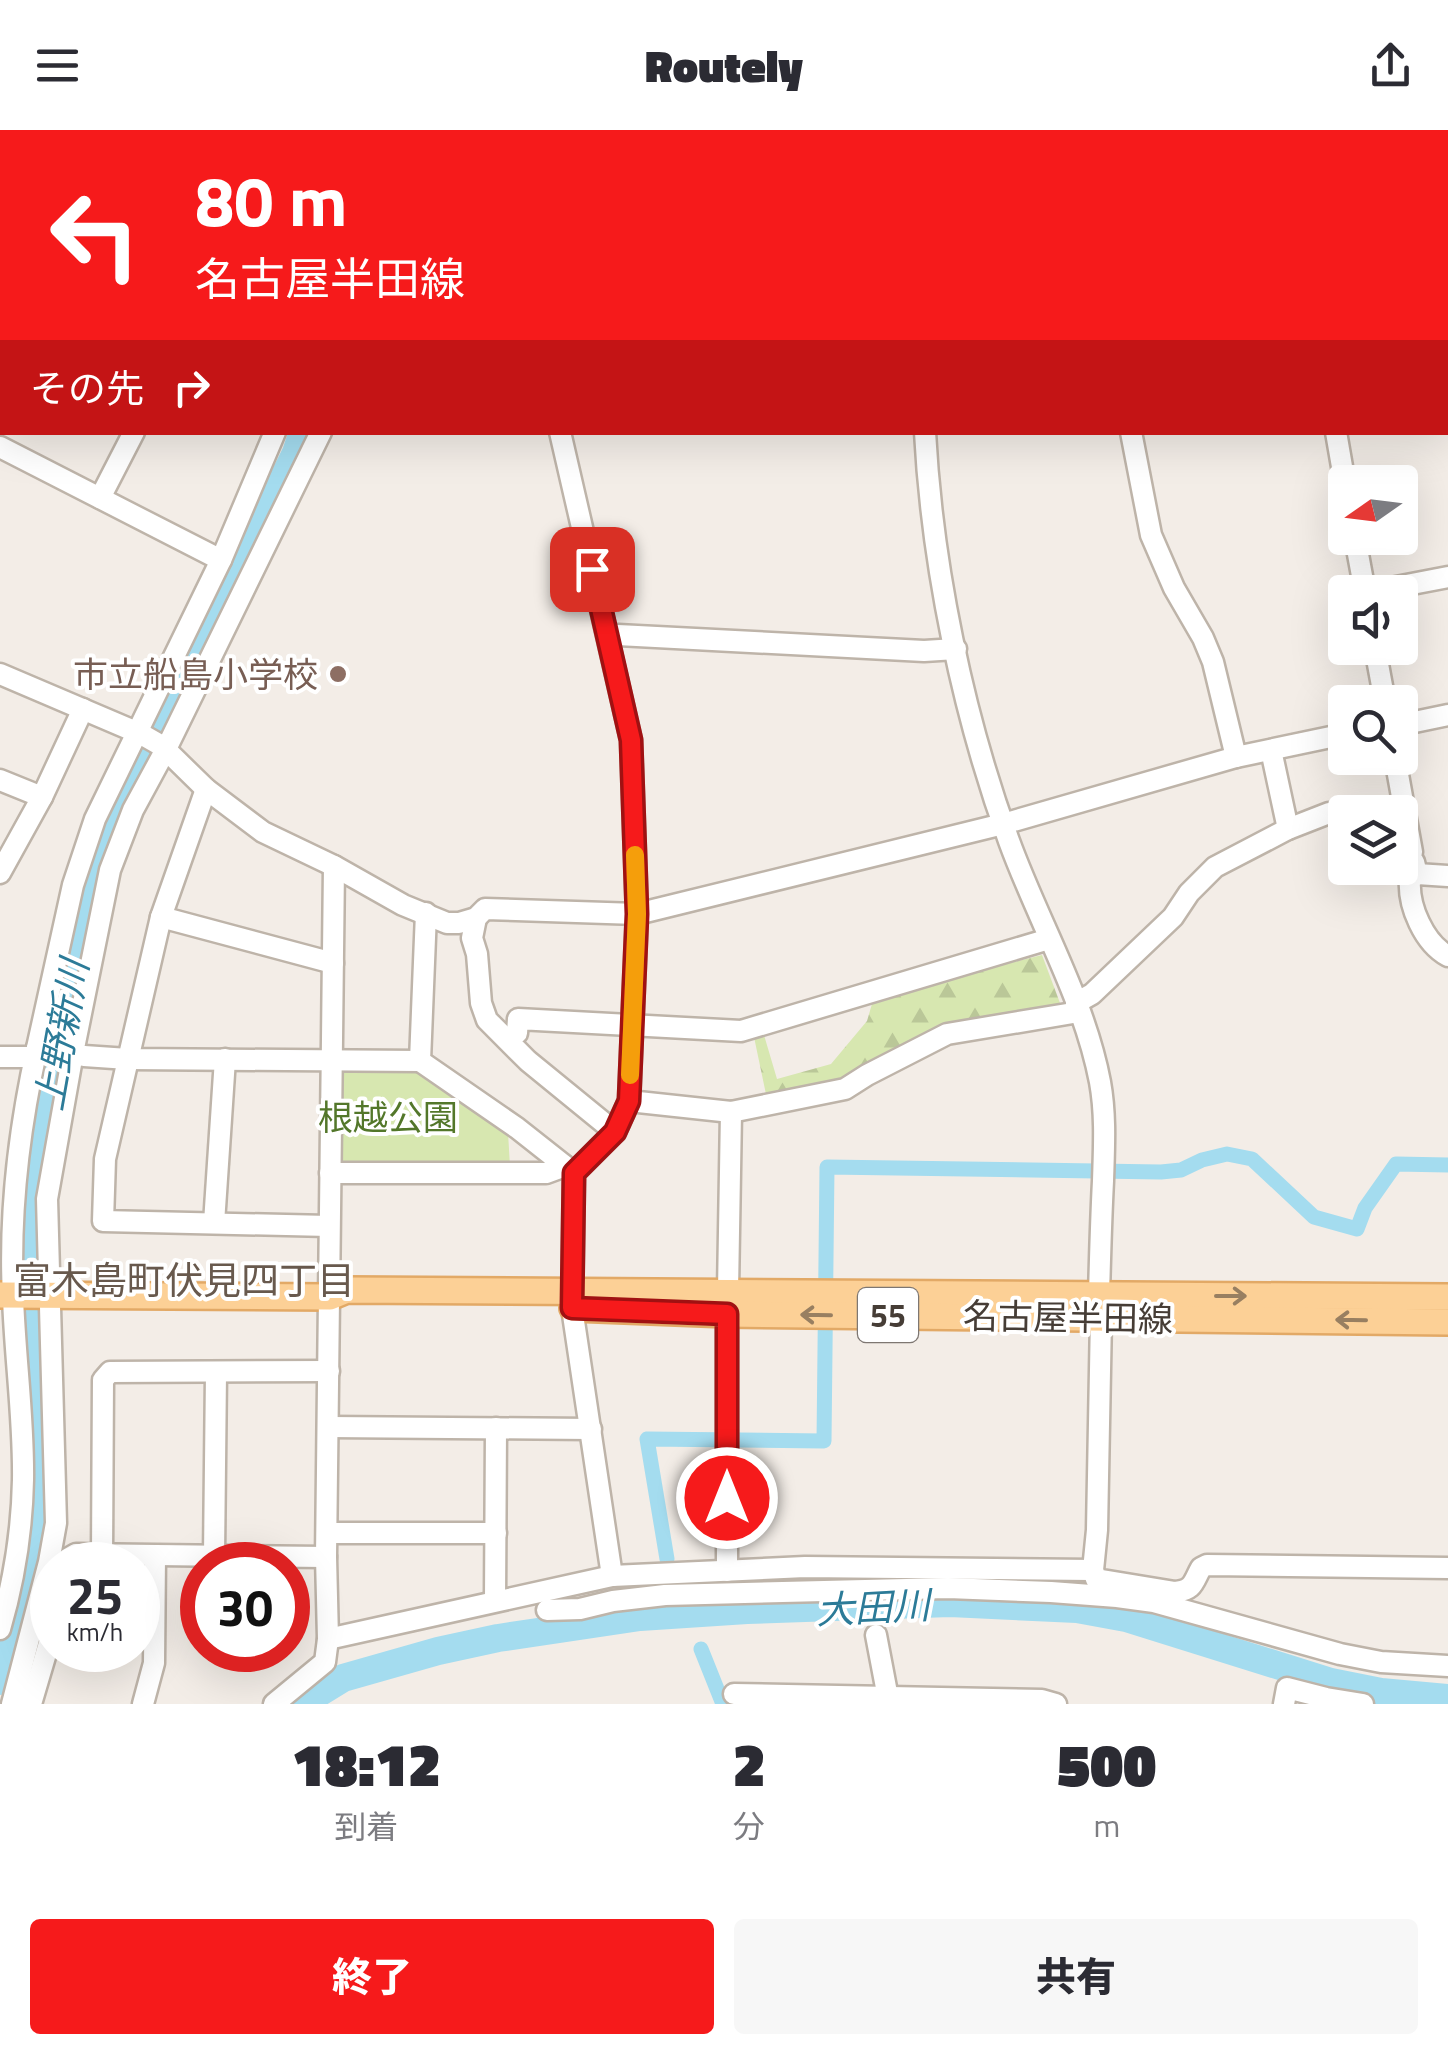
<!DOCTYPE html>
<html lang="ja">
<head>
<meta charset="utf-8">
<style>
  :root { --surface:#fff; --page:#f7f7f7; --text:#2b2b33; --muted:#7c7c81; --accent:#f61a1b }
  body { margin:0; font-family:"Titillium Web","Noto Sans JP",sans-serif; background:var(--page); color:var(--text); height:100vh; display:flex; flex-direction:column; font-size:38px; white-space:nowrap }
  * { box-sizing:border-box; margin:0 }
  p { font-size:32px; color:var(--muted) }
  .icon { flex:none; width:55px; height:55px; fill:none; stroke:currentColor; stroke-width:2; stroke-linecap:round; stroke-linejoin:round }
  .map { position:relative; height:1574px; overflow:hidden }
  .sheet { display:flex; flex-direction:column; background:var(--surface); flex:1 }
  .sheet>* { flex:none }
  .guide { position:absolute; left:0px; top:0px; width:1450px; height:305px; box-shadow:0 10px 40px #0002; background:#f61a1b; color:#fff; overflow:hidden }
  .needle { width:65px; rotate:256deg }
  .buttons { position:absolute; left:1328px; top:335px; display:grid; gap:20px }
  .buttons a { display:grid; place-items:center; width:90px; height:90px; border-radius:10px; background:var(--surface); box-shadow:0 10px 40px #0002; font-size:50px }
  .speed { position:absolute; left:30px; top:1412px; display:flex; gap:20px; font-size:50px; font-weight:700; text-align:center }
  .speed>* { display:grid; place-content:center; width:130px; height:130px; border-radius:50%; background:var(--surface); box-shadow:0 10px 40px #0002; line-height:1 }
  .speed small { font-size:25px; font-weight:400 }
  .speed .limit { border:15px solid #d22; background:#fff; color:#111 }
  .pin { position:absolute; display:grid; place-items:center; width:85px; height:85px; color:#fff; margin:-42px; border-radius:20px; box-shadow:0 5px 15px #0006 }
  .me { position:absolute; width:110px; margin:-55px; rotate:0deg; stroke-linejoin:round; filter:drop-shadow(0 0 8px #0008) }
  .turn { display:flex; align-items:center; gap:35px; height:210px; padding:0 30px; font-size:45px }
  .turn .icon { width:130px; height:130px; stroke-width:2.5 }
  .turn b { display:block; font-size:70px; line-height:85px }
  .then { display:flex; align-items:center; height:95px; padding:0 30px; background:#0003; gap:20px; font-size:38px }
  .eta { display:flex; justify-content:space-evenly; align-items:center; height:170px; text-align:center }
  .eta b { font-size:60px; font-weight:800; line-height:70px }
  .primary-button { display:flex; gap:20px; margin-top:auto; padding:20px 30px }
  .primary-button a { flex:1; height:115px; border-radius:10px; background:var(--accent); color:#fff; font-size:40px; font-weight:800; line-height:115px; text-align:center }
  .primary-button a+a { background:var(--page); color:var(--text) }
  header { display:flex; justify-content:space-between; align-items:center; height:130px; padding:0 30px; background:var(--surface); font-size:45px; font-weight:800 }
  .map>svg:first-child { display:block }
  .forest { fill:url(#forest-firs) }
  .park { fill:#d7e7b0 }
  .lines { fill:none; stroke-linecap:round; stroke-linejoin:round }
  .canal { stroke:#a4dcef; stroke-width:15 }
  .river { stroke:#a4dcef; stroke-width:28 }
  .minor-casing { stroke:#beb4a9; stroke-width:25 }
  .major-casing { stroke:#e2a966; stroke-width:30 }
  .minor { stroke:#fff; stroke-width:20 }
  .major { stroke:#fcd096; stroke-width:25 }
  .oneway { stroke:#987f61 }
  .route-casing { stroke:#a01112; stroke-width:25 }
  .route { stroke:#f61a1b; stroke-width:18 }
  .slow { stroke:#f59e0b; stroke-width:18 }
  .education-dot { fill:#8d6e63; stroke:#fff; stroke-width:4 }
  .labels { text-anchor:middle; dominant-baseline:central; stroke-width:8; stroke-linejoin:round; paint-order:stroke }
  .shield { fill:#fff; stroke:#7e7772; stroke-width:2.5 }
  .shield-label { font-size:32px; font-weight:bold; fill:#463d36 }
  .education-label { font-size:35px; fill:#785e54; stroke:#fff; text-anchor:end }
  .park-label { font-size:35px; fill:#53772a; stroke:#fff }
  .street-label { font-size:35px; fill:#463d36; stroke:#fff }
  .water-label { font-size:38px; font-style:italic; fill:#2c7b98; stroke:#fff }
  .neighbourhood-label { font-size:38px; fill:#68594d; stroke:#fff }
</style>
</head>
<body>
<header><svg class="icon" aria-label="menu" viewBox="0 0 24 24"><path d="M4 6h16M4 12h16M4 18h16"/></svg>Routely<svg class="icon" aria-label="share" viewBox="0 0 24 24"><path d="M12 15V3M7 8l5-5 5 5M5 13v7h14v-7"/></svg></header>
<div class="map">
<svg width="1448" height="1574" viewBox="0 0 1448 1574">
  <defs>
    <pattern id="forest-firs" width="22" height="20" patternUnits="userSpaceOnUse" patternTransform="scale(2.5)"><rect width="22" height="20" fill="#d7e7b0"/><path d="M5 1l3.5 6h-7zM16 11l3.5 6h-7z" fill="#bac798"/></pattern>
  </defs>
  <rect width="100%" height="100%" fill="#f3ede7"/>
  <!-- forest -->
  <path class="forest" d="M1042,825L1063,881L946,900L840,955L767,969L754,907L764,905L777,949L831,934L867,891L874,867Z"/>
  <!-- park -->
  <path class="park" d="M345,938L420,939L508,1002L510,1037L349,1038L339,1029V944Z"/>
  <g class="lines">
    <!-- canal -->
    <g class="canal">
      <path d="M667,1429L647,1309L824,1311L827,1037L1161,1042L1181,1040L1202,1030L1227,1024L1252,1029L1314,1087L1357,1099L1365,1078L1396,1034L1448,1035"/>
      <path d="M701,1519L723,1574"/>
    </g>
    <!-- river -->
    <g class="river">
      <path d="M367,2L368,0"/>
      <path d="M0,1551L33,1440L40,1357L30,1087L39,1005L87,750L106,703L296,323L303,302"/>
      <path d="M301,1574L343,1548L438,1521L498,1508L640,1487L747,1480L950,1473L1077,1479L1126,1488L1331,1552L1381,1562L1448,1568"/>
    </g>
    <!-- minor casing -->
    <g class="minor-casing">
      <g id="minor">
        <path d="M61,0L62,2"/>
        <path d="M180,2L181,0"/>
        <path d="M260,2V0"/>
        <path d="M350,2V0"/>
        <path d="M574,2V0"/>
        <path d="M923,2V0"/>
        <path d="M1335,2V0"/>
        <path d="M0,157L2,156"/>
        <path d="M0,232L2,231"/>
        <path d="M560,302L631,610L637,784L629,971"/>
        <path d="M925,302C932,436 963,585 1009,711C1038,791 1084,868 1100,952C1106,985 1104,1018 1103,1051C1101,1089 1100,1127 1099,1165L1101,1187L1097,1400L1093,1440L1096,1449L1175,1462C1194,1460 1193,1452 1201,1438L1207,1435L1448,1438"/>
        <path d="M1131,302L1151,405L1174,458L1203,508L1213,532L1236,627"/>
        <path d="M1336,302L1345,354"/>
        <path d="M0,317L221,430"/>
        <path d="M100,368L134,302"/>
        <path d="M1355,408L1365,462"/>
        <path d="M1370,462L1448,447"/>
        <path d="M608,507L618,505L924,521L956,519"/>
        <path d="M1375,518L1385,572"/>
        <path d="M0,544L141,604L162,616L206,659L263,702L334,736L403,775L447,793H459L476,788L485,779L637,784L1003,694L1236,627L1345,604"/>
        <path d="M1400,595L1448,585"/>
        <path d="M1271,620L1288,699"/>
        <path d="M1395,628L1412,722"/>
        <path d="M0,650L42,667"/>
        <path d="M206,659L161,787L105,1029L103,1091L329,1096"/>
        <path d="M1414,732L1417,744L1448,746"/>
        <path d="M0,743L42,667L83,579"/>
        <path d="M1417,744L1410,750C1408,776 1424,813 1448,826"/>
        <path d="M426,783L420,931L517,998L574,1043"/>
        <path d="M161,787L333,833"/>
        <path d="M476,788L472,808L477,824L481,873L487,890L528,931L615,1002"/>
        <path d="M1076,873L1092,864L1173,787L1189,763L1215,737L1288,699L1329,683H1345"/>
        <path d="M517,903L518,889L741,901L1049,809"/>
        <path d="M37,918L73,755L95,689L221,430L275,302"/>
        <path d="M0,927H35"/>
        <path d="M330,1043H546L565,1036"/>
        <path d="M214,1093L225,929"/>
        <path d="M728,1161L731,982"/>
        <path d="M727,1184V1441"/>
        <path d="M329,1297L591,1299"/>
        <path d="M327,1403H496"/>
        <path d="M102,1426L103,1250L110,1242L329,1241"/>
        <path d="M214,1426L216,1243"/>
        <path d="M68,1435L69,1428L76,1424L326,1427"/>
        <path d="M612,1446L572,1178L574,1043L615,1002L629,971L731,982L845,959L867,945L947,904L1079,882"/>
        <path d="M495,1470L496,1298"/>
        <path d="M547,1480L580,1479L613,1471L665,1465L948,1458L1051,1462L1117,1467L1154,1472L1340,1524L1381,1532L1448,1536"/>
        <path d="M0,1499C14,1451 22,1400 23,1350C24,1289 15,1228 13,1167C9,1085 19,999 37,918L84,926L128,929L420,931"/>
        <path d="M876,1505L888,1568"/>
        <path d="M328,1509L612,1446L805,1437L1093,1440"/>
        <path d="M734,1564L1042,1570L1056,1574"/>
        <path d="M12,1574L49,1432L56,1393L47,1069L73,923L110,740L133,680L166,619L321,302"/>
        <path d="M31,1574L52,1503"/>
        <path d="M143,1574L154,1533L155,1426"/>
        <path d="M274,1574L325,1532L328,1509L326,1427L334,736"/>
        <path d="M1284,1574L1287,1558L1326,1568L1363,1574"/>
      </g>
    </g>
    <!-- major casing -->
    <g class="major-casing">
      <g id="major">
        <path d="M0,1165L330,1167L347,1160L1448,1167"/>
        <path d="M573,1178L727,1184L1448,1192"/>
      </g>
    </g>
    <!-- minor -->
    <use href="#minor" class="minor"/>
    <!-- major -->
    <use href="#major" class="major"/>
  </g>
  <!-- one-way arrows -->
  <defs><path id="oneway-shaft" d="M-6 0H5M1.5-3L5.5 0L1.5 3" fill="none" stroke-width="1.6" stroke-linecap="round" stroke-linejoin="round" transform="scale(2.5)"/></defs>
  <g class="oneway">
    <use href="#oneway-shaft" transform="translate(1231 1166)"/>
    <use href="#oneway-shaft" transform="translate(816 1185) rotate(-179)"/>
    <use href="#oneway-shaft" transform="translate(1351 1190) rotate(-179)"/>
  </g>
  <g class="lines">
    <!-- route casing -->
    <g class="route-casing">
      <path id="route" d="M592,439L631,610L637,784L629,971L615,1002L574,1043L572,1178L727,1184V1368"/>
    </g>
    <!-- route -->
    <use href="#route" class="route"/>
    <!-- slow -->
    <path class="slow" d="M630,945L637,784L635,725"/>
  </g>
  <!-- markers -->
  <circle class="education-dot" cx="338" cy="544" r="10"/>
  <g class="labels">
    <!-- shield labels -->
    <rect class="shield" x="858" y="1158" width="60" height="54" rx="8"/>
    <g class="shield-label">
      <text x="888" y="1185">55</text>
    </g>
    <!-- education labels -->
    <g class="education-label">
      <text x="318" y="544">市立船島小学校</text>
    </g>
    <!-- park labels -->
    <g class="park-label">
      <text x="388" y="987">根越公園</text>
    </g>
    <!-- street labels -->
    <g class="street-label">
      <text transform="translate(1068 1187) rotate(1)">名古屋半田線</text>
    </g>
    <!-- water labels -->
    <g class="water-label">
      <text transform="translate(61 905) rotate(-80)">上野新川</text>
      <text transform="translate(873 1477) rotate(-3)">大田川</text>
    </g>
    <!-- neighbourhood labels -->
    <g class="neighbourhood-label">
      <text x="184" y="1150">富木島町伏見四丁目</text>
    </g>
  </g>
</svg>
<div class="buttons">
<a><svg class="needle" viewBox="-14 -14 28 28"><path d="M0-13l5 13h-10z" fill="#e53935"/><path d="M0 13l5-13h-10z" fill="#7c7c81"/></svg></a>
<a><svg class="icon" aria-label="sound" viewBox="0 0 24 24"><path d="M4 9h4l5-4v14l-5-4H4zM17 9q2 3 0 6"/></svg></a>
<a><svg class="icon" aria-label="search" viewBox="0 0 24 24"><circle cx="10" cy="10" r="6"/><path d="M15 15l6 6"/></svg></a>
<a><svg class="icon" aria-label="layers" viewBox="0 0 24 24"><path d="M12 4l9 5-9 5-9-5zM3 14l9 5 9-5"/></svg></a>
</div>
<div class="speed"><div>25<small>km/h</small></div><div class="limit">30</div></div>
<div class="pin" style="left:592px;top:439px;background:#d93025"><svg class="icon" aria-label="arrive" viewBox="0 0 24 24"><path d="M6 21V4h12l-3 4 3 4H6"/></svg></div>
<svg class="me" style="left:727px;top:1368px" viewBox="-20 -20 40 40"><circle r="17" fill="#f61a1b" stroke="#fff" stroke-width="3"/><path d="M0-11L8 9 0 5-8 9z" fill="#fff"/></svg>
<div class="guide">
<div class="turn"><svg class="icon" aria-label="left" viewBox="0 0 24 24"><path d="M17 20v-9H6M10 6l-5 5 5 5"/></svg><div><b>80 m</b>名古屋半田線</div></div>
<div class="then">その先<svg class="icon" aria-label="right" viewBox="0 0 24 24"><path d="M7 20v-9h11M14 6l5 5-5 5"/></svg></div>
</div>
</div>
<section class="sheet">
<div class="eta">
<div><b>18:12</b><p>到着</p></div>
<div><b>2</b><p>分</p></div>
<div><b>500</b><p>m</p></div>
</div>
<div class="primary-button"><a>終了</a><a>共有</a></div>
</section>
</body>
</html>
